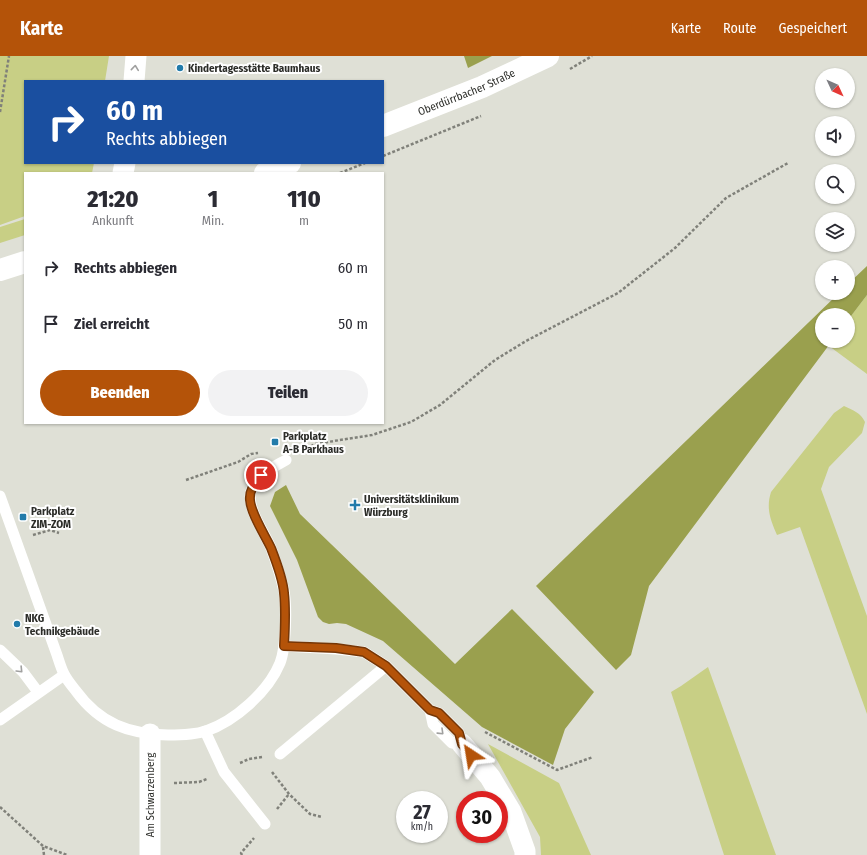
<!DOCTYPE html>
<html lang="de">
<head>
<meta charset="utf-8">
<style>
  :root { --surface:#fff; --page:#f2f2f3; --text:#2b2b33; --muted:#7c7c81; --accent:#b45309 }
  body { margin:0; font-family:"Fira Sans Condensed",sans-serif; background:var(--page); color:var(--text); height:100vh; display:flex; flex-direction:column; font-size:15px; white-space:nowrap }
  * { box-sizing:border-box; margin:0 }
  p { font-size:13px; color:var(--muted) }
  .icon { flex:none; width:22px; height:22px; fill:none; stroke:currentColor; stroke-width:2; stroke-linecap:round; stroke-linejoin:round }
  .map { position:relative; flex:1; overflow:hidden }
  .side { position:absolute; left:24px; top:116px; width:360px; height:252px; display:flex; flex-direction:column; background:var(--surface); border-radius:0px; box-shadow:0 1px 3px #0004 }
  .side>* { flex:none }
  .top-card { position:absolute; left:24px; top:24px; width:360px; height:84px; border-radius:0px; box-shadow:0 1px 3px #0004; background:#1a4fa0; color:#fff; overflow:hidden }
  .needle { width:26px; rotate:134deg }
  .tools { position:absolute; left:815px; top:12px; display:grid; gap:8px }
  .tools a { display:grid; place-items:center; width:40px; height:40px; border-radius:50%; background:var(--surface); box-shadow:0 1px 3px #0004; font-size:20px }
  .speed { position:absolute; left:396px; top:735px; display:flex; gap:8px; font-size:20px; font-weight:700; text-align:center }
  .speed>* { display:grid; place-content:center; width:52px; height:52px; border-radius:50%; background:var(--surface); box-shadow:0 1px 3px #0004; line-height:1 }
  .speed small { font-size:10px; font-weight:400 }
  .speed .limit { border:6px solid #d22; background:#fff; color:#111 }
  .pin { position:absolute; display:grid; place-items:center; width:34px; height:34px; color:#fff; margin:-17px; border:2px solid #fff; border-radius:50%; box-shadow:0 1px 4px #0007 }
  .me { position:absolute; width:44px; margin:-22px; rotate:327deg; stroke-linejoin:round; filter:drop-shadow(0 0 3px #0008) }
  .turn { display:flex; align-items:center; gap:14px; height:84px; padding:0 16px; font-size:18px }
  .turn .icon { width:52px; height:52px; stroke-width:2.5 }
  .turn b { display:block; font-size:28px; line-height:34px }
  .eta { display:flex; justify-content:space-evenly; align-items:center; height:68px; text-align:center }
  .eta b { font-size:24px; font-weight:800; line-height:28px }
  .action { display:flex; gap:8px; margin-top:auto; padding:8px 16px }
  .action a { flex:1; height:46px; border-radius:24px; background:var(--accent); color:#fff; font-size:16px; font-weight:800; line-height:46px; text-align:center }
  .action a+a { background:var(--page); color:var(--text) }
  ul { padding:0; list-style:none }
  li { display:flex; align-items:center; gap:12px; height:56px; padding:0 16px }
  li div { flex:1 }
  li b { display:block; font-size:15px }
  li em { font-style:normal }
  header { display:flex; align-items:center; gap:24px; box-sizing:border-box; height:56px; padding:0 20px; background:var(--accent); color:#fff }
  header strong { font-size:19px }
  nav { display:flex; gap:22px; margin-inline-start:auto; font-size:14px }
  .map>svg:first-child { display:block }
  .green { fill:#c8cf85 }
  .forest { fill:#9aa04e }
  .lines { fill:none; stroke-linecap:round; stroke-linejoin:round }
  .path { stroke:#80817a; stroke-width:2.5; stroke-dasharray:3 2; stroke-linecap:butt }
  .service { stroke:#fff; stroke-width:11 }
  .minor { stroke:#fff; stroke-width:21 }
  .tertiary { stroke:#fff; stroke-width:22 }
  .oneway { stroke:#a0a09f }
  .route-casing { stroke:#753606; stroke-width:10 }
  .route { stroke:#b45309; stroke-width:7 }
  .poi-dot { fill:#227baa; stroke:#fff; stroke-width:1.5 }
  .labels { text-anchor:middle; dominant-baseline:central; stroke-width:4; stroke-linejoin:round; paint-order:stroke }
  .poi-label { font-size:11px; font-weight:bold; fill:#2c2d29; stroke:#fff; text-anchor:start }
  .street-label { font-size:11px; fill:#2c2d29; stroke:#fff }
</style>
</head>
<body>
<header>
<strong>Karte</strong>
<nav><a>Karte</a><a>Route</a><a>Gespeichert</a></nav>
</header>
<div class="map">
<svg width="867" height="799" viewBox="0 0 867 799">
  <rect width="100%" height="100%" fill="#dfe0d6"/>
  <!-- green -->
  <g class="green">
    <path d="M0,0H109L105,25H25V107H94L92,117H25V160L0,169Z"/>
    <path d="M25,163V179L0,187V171Z"/>
    <path d="M867,239V318L829,290L832,285H848V264Z"/>
    <path d="M844,350C853,354 861,357 865,366L862,377L829,411L821,433L867,560V658L800,471L777,479C770,463 766,452 771,436L834,357Z"/>
    <path d="M708,611L776,799H724L671,636L681,630Z"/>
    <path d="M488,688L559,727L591,799H541L540,781Z"/>
  </g>
  <!-- forest -->
  <g class="forest">
    <path d="M464,0H492L468,12Z"/>
    <path d="M867,210V239L848,264V259H822V285H832L649,530L631,599L616,614L536,530L839,237H848V228Z"/>
    <path d="M286,429L300,458L455,608L512,553L594,636L565,673L553,709L482,671L383,585L346,568L337,567L329,568L323,566L318,561L297,504L270,450L275,436Z"/>
  </g>
  <g class="lines">
    <!-- path -->
    <g class="path">
      <path d="M570,13L592,0"/>
      <path d="M0,56L9,0"/>
      <path d="M383,100L481,60"/>
      <path d="M340,117L365,107"/>
      <path d="M302,395L315,388L372,379L411,366L440,349L495,304L526,285L618,237L675,192L726,142L788,107"/>
      <path d="M186,424L238,406L251,398L258,397"/>
      <path d="M33,479L50,474L59,477"/>
      <path d="M485,676L557,714L593,701"/>
      <path d="M240,707L249,703L262,701"/>
      <path d="M272,716L289,738L310,758L322,761"/>
      <path d="M174,727L199,726L207,723"/>
      <path d="M0,751L43,790L67,799"/>
      <path d="M277,753L289,738"/>
      <path d="M43,791L44,799"/>
      <path d="M242,799L241,797L254,782"/>
    </g>
    <!-- service -->
    <g class="service">
      <path d="M0,440C14,479 28,518 42,557C47,571 52,585 57,599C59,605 61,612 64,618C67,624 72,630 76,635C100,668 129,678 168,679C180,679 194,679 206,675C235,665 268,636 280,607C286,592 287,551 284,535C281,521 276,506 271,492C265,477 246,452 251,435C256,419 272,412 286,404"/>
      <path d="M284,590L336,593L364,596L386,610L430,654L433,668L452,687L462,688L459,677L439,657L430,654"/>
      <path d="M0,594L23,616L38,636"/>
      <path d="M0,664L64,619"/>
      <path d="M205,675L224,716L265,768"/>
      <path d="M280,698L386,610"/>
    </g>
    <!-- minor -->
    <g class="minor">
      <path d="M134,25L136,0"/>
      <path d="M123,117L125,107"/>
      <path d="M462,688L490,721L511,756L525,795V799"/>
      <path d="M150,799V678"/>
    </g>
    <!-- tertiary -->
    <g class="tertiary">
      <path id="s1" d="M383,70L482,31L548,0"/>
      <path d="M265,117L290,107"/>
      <path d="M0,214L25,206"/>
    </g>
  </g>
  <!-- one-way arrows -->
  <defs><path id="oneway-chevron" d="M-2-3.5L2.5 0L-2 3.5" fill="none" stroke-width="1.6" stroke-linecap="round" stroke-linejoin="round"/></defs>
  <g class="oneway">
    <use href="#oneway-chevron" transform="translate(135 12) rotate(-84)"/>
    <use href="#oneway-chevron" transform="translate(20 614) rotate(46)"/>
    <use href="#oneway-chevron" transform="translate(441 676) rotate(44)"/>
  </g>
  <g class="lines">
    <!-- route casing -->
    <g class="route-casing">
      <path id="route" d="M261,419C255,427 249,434 250,444C251,458 265,479 271,492C276,505 283,523 284,537C286,554 285,572 284,590L336,592L364,596L386,610L430,654L439,657L459,677L462,688L471,699"/>
    </g>
    <!-- route -->
    <use href="#route" class="route"/>
  </g>
  <!-- markers -->
  <g class="poi-dot">
    <circle cx="180" cy="12" r="4"/>
    <rect x="271" y="382" width="8" height="8" rx="2"/>
    <path d="M353 443h4v4h4v4h-4v4h-4v-4h-4v-4h4z"/>
    <rect x="19" y="457" width="8" height="8" rx="2"/>
    <circle cx="17" cy="568" r="4"/>
  </g>
  <g class="labels">
    <!-- poi labels -->
    <g class="poi-label">
      <text x="188" y="12">Kindertagesstätte Baumhaus</text>
      <text x="283" y="380">Parkplatz<tspan x="283" dy="13">A-B Parkhaus</tspan></text>
      <text x="364" y="443">Universitätsklinikum<tspan x="364" dy="13">Würzburg</tspan></text>
      <text x="31" y="455">Parkplatz<tspan x="31" dy="13">ZIM-ZOM</tspan></text>
      <text x="25" y="562">NKG<tspan x="25" dy="13">Technikgebäude</tspan></text>
    </g>
    <!-- street labels -->
    <g class="street-label">
      <text stroke="none"><textPath href="#s1" startOffset="90">Oberdürrbacher Straße</textPath></text>
      <text transform="translate(150 739) rotate(-90)">Am Schwarzenberg</text>
    </g>
  </g>
</svg>
<div class="tools">
<a><svg class="needle" viewBox="-14 -14 28 28"><path d="M0-13l5 13h-10z" fill="#e53935"/><path d="M0 13l5-13h-10z" fill="#7c7c81"/></svg></a>
<a><svg class="icon" aria-label="sound" viewBox="0 0 24 24"><path d="M4 9h4l5-4v14l-5-4H4zM17 9q2 3 0 6"/></svg></a>
<a><svg class="icon" aria-label="search" viewBox="0 0 24 24"><circle cx="10" cy="10" r="6"/><path d="M15 15l6 6"/></svg></a>
<a><svg class="icon" aria-label="layers" viewBox="0 0 24 24"><path d="M12 4l9 5-9 5-9-5zM3 14l9 5 9-5"/></svg></a>
<a>+</a>
<a>−</a>
</div>
<div class="speed"><div>27<small>km/h</small></div><div class="limit">30</div></div>
<div class="pin" style="left:261px;top:419px;background:#d93025"><svg class="icon" aria-label="arrive" viewBox="0 0 24 24"><path d="M6 21V4h12l-3 4 3 4H6"/></svg></div>
<svg class="me" style="left:471px;top:699px" viewBox="-20 -20 40 40"><path d="M0-17L14 15 0 8-14 15z" fill="#b45309" stroke="#fff" stroke-width="4"/></svg>
<div class="top-card">
<div class="turn"><svg class="icon" aria-label="right" viewBox="0 0 24 24"><path d="M7 20v-9h11M14 6l5 5-5 5"/></svg><div><b>60 m</b>Rechts abbiegen</div></div>
</div>
<section class="side">
<div class="eta">
<div><b>21:20</b><p>Ankunft</p></div>
<div><b>1</b><p>Min.</p></div>
<div><b>110</b><p>m</p></div>
</div>
<ul>
<li><svg class="icon" aria-label="right" viewBox="0 0 24 24"><path d="M7 20v-9h11M14 6l5 5-5 5"/></svg><div><b>Rechts abbiegen</b></div><em>60 m</em></li>
<li><svg class="icon" aria-label="arrive" viewBox="0 0 24 24"><path d="M6 21V4h12l-3 4 3 4H6"/></svg><div><b>Ziel erreicht</b></div><em>50 m</em></li>
</ul>
<div class="action"><a>Beenden</a><a>Teilen</a></div>
</section>
</div>
</body>
</html>
